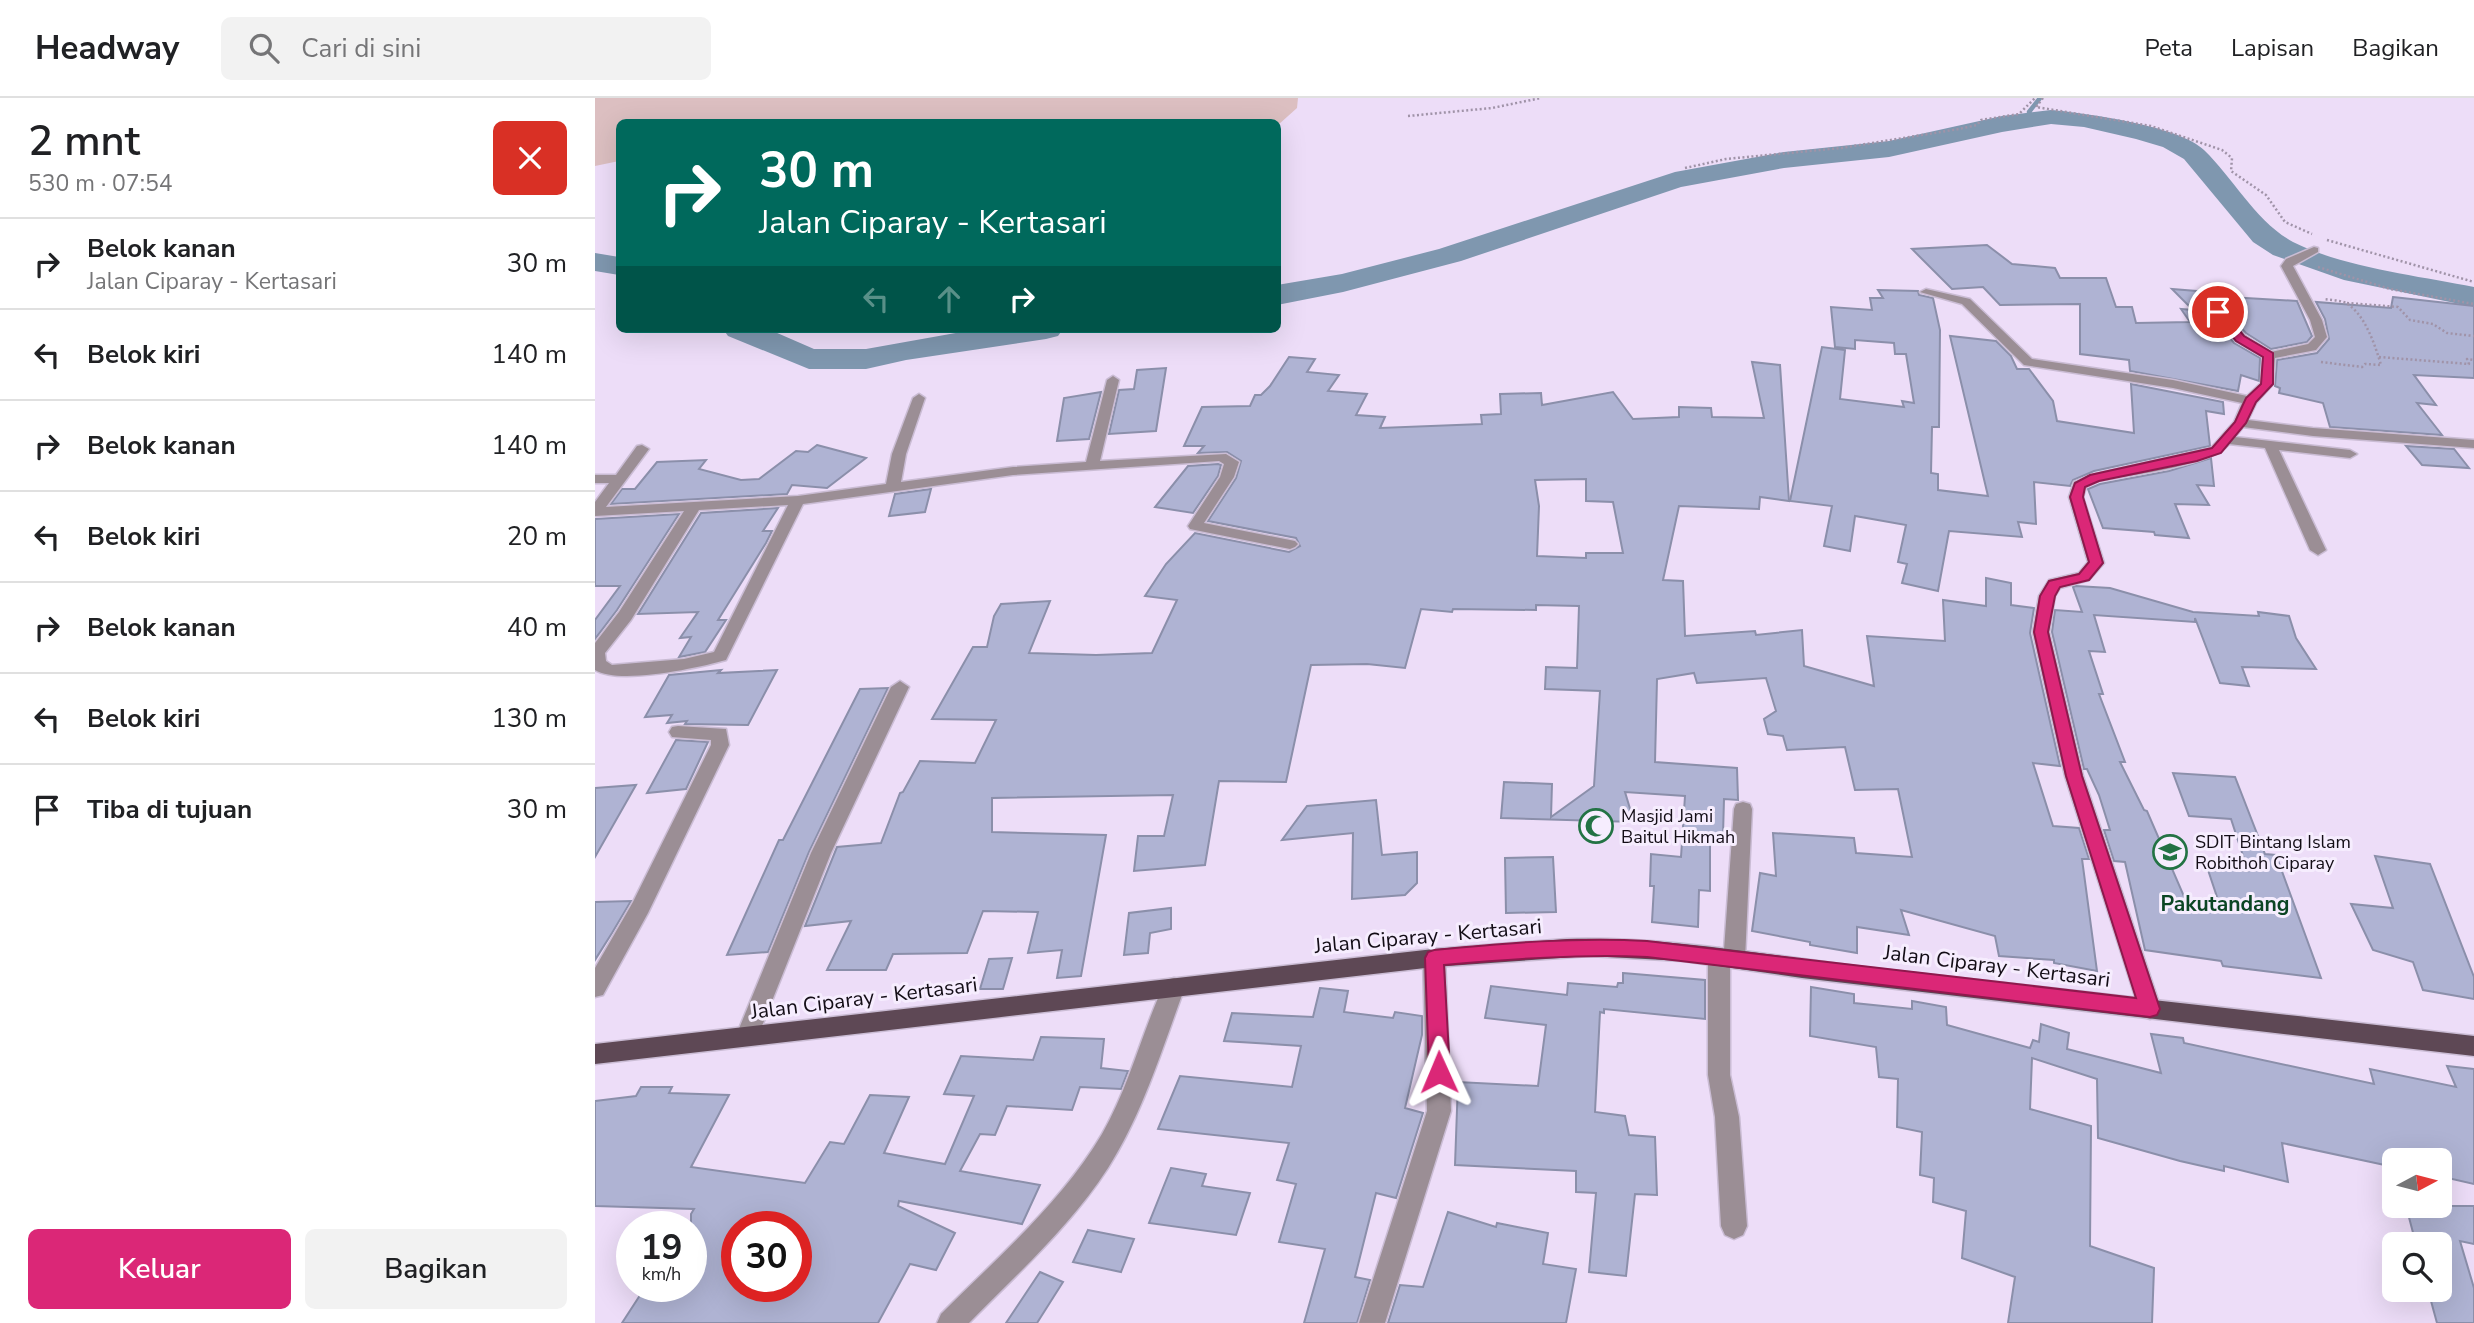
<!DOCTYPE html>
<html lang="id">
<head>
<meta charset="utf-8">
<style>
  :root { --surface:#fff; --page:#f2f2f2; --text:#202124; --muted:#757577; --line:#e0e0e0; --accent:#db2777 }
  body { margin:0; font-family:"Nunito Sans",sans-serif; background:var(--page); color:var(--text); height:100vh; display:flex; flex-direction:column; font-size:26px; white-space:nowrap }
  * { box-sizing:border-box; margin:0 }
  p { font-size:23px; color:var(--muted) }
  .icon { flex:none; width:38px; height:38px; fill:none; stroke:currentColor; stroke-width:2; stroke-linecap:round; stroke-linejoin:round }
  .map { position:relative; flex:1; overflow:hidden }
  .panel { display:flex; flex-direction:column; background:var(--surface); width:595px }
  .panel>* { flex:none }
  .guide { position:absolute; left:21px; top:21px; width:665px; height:214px; border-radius:10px; box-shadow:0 7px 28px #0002; background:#00695c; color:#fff; overflow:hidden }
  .needle { width:46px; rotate:83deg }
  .buttons { position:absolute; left:1787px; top:1050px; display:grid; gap:14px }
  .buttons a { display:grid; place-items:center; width:70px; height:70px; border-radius:10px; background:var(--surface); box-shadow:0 7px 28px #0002; font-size:35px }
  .speed { position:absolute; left:21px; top:1113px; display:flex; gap:14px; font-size:35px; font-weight:700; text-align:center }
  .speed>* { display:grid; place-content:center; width:91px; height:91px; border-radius:50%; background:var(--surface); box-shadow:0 7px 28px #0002; line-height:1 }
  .speed small { font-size:18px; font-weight:400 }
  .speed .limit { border:10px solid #d22; background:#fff; color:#111 }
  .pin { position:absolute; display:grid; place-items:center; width:60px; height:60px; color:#fff; margin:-30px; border:4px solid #fff; border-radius:50%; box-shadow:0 2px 7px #0007 }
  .me { position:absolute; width:77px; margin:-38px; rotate:359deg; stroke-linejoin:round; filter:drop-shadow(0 0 5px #0008) }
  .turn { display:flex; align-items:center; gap:24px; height:147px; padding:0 28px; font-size:32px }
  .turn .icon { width:91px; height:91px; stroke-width:2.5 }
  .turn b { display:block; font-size:49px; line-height:60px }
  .lanes { display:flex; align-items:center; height:66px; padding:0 28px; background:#0003; justify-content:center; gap:35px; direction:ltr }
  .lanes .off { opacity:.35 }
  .round { display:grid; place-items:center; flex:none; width:74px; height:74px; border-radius:10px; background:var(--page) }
  .head { display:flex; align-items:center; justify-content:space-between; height:119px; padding:0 28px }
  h1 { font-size:42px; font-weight:600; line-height:52px }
  .action { display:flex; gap:14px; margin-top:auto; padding:14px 28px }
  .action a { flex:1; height:80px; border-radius:10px; background:var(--accent); color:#fff; font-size:28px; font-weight:600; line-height:80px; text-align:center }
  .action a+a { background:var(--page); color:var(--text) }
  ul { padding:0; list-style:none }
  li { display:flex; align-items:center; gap:21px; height:91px; padding:0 28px; border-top:2px solid var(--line) }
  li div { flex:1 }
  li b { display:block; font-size:26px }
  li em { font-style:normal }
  header { display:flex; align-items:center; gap:42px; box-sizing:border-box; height:98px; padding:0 35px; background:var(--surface); border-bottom:2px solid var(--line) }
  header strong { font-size:33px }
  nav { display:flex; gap:38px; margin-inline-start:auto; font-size:24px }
  .search { width:490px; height:63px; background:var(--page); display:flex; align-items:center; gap:18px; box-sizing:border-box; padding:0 24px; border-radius:10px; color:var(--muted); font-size:26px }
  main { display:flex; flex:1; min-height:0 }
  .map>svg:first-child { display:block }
  .green { fill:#dcbfc1 }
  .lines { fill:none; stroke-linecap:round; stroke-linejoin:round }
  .stream { stroke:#7f97af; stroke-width:4.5 }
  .river { fill:#7f97af; fill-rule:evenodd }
  .building { fill:#afb3d3; stroke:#8b8faa; stroke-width:2; fill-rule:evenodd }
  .minor-casing { stroke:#cabcd4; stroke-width:3 }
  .major-casing { stroke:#cabcd4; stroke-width:3 }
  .path { stroke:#a093a8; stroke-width:2.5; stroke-dasharray:2 2.5; stroke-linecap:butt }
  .minor { fill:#9b8e95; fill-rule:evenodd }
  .major { fill:#5e4855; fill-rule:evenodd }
  .route { fill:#db2777; stroke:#8e194d; stroke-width:2 }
  .labels { text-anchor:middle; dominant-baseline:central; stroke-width:6; stroke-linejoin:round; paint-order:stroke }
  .poi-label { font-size:18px; fill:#130d16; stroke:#f6edfe; text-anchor:start }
  .quarter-label { font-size:21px; font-weight:bold; fill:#0b4524; stroke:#f6edfe }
  .near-street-label { font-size:21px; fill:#130d16; stroke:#f6edfe }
</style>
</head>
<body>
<header>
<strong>Headway</strong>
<div class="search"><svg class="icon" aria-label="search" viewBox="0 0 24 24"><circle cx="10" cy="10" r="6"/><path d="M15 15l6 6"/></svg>Cari di sini</div>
<nav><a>Peta</a><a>Lapisan</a><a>Bagikan</a></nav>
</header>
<main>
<section class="panel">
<div class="head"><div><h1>2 mnt</h1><p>530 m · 07:54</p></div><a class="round" style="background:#d93025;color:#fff"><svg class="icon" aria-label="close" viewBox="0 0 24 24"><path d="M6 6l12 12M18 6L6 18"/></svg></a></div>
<ul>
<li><svg class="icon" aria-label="right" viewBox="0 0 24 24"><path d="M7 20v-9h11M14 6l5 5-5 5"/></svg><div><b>Belok kanan</b><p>Jalan Ciparay - Kertasari</p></div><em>30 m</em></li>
<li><svg class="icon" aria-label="left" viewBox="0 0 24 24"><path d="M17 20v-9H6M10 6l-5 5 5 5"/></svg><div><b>Belok kiri</b></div><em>140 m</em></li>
<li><svg class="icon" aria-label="right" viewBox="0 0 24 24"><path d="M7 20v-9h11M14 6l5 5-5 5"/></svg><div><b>Belok kanan</b></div><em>140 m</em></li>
<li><svg class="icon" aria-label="left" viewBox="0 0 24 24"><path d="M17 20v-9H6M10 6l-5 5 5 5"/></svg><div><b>Belok kiri</b></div><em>20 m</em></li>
<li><svg class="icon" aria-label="right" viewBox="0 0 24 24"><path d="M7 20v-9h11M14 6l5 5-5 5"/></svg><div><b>Belok kanan</b></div><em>40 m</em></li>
<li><svg class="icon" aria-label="left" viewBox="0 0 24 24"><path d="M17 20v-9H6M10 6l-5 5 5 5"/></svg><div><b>Belok kiri</b></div><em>130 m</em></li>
<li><svg class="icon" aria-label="arrive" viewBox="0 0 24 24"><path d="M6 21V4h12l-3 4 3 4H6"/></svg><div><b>Tiba di tujuan</b></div><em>30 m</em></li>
</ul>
<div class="action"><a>Keluar</a><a>Bagikan</a></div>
</section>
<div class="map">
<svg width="1879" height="1225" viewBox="0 0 1879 1225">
  <rect width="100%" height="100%" fill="#edddf8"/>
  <!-- green -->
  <path class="green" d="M0,0H703L702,10L683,27L682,24H24V63L0,68Z"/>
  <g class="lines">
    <!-- stream -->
    <path class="stream" d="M1438,21L1434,14L1445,0"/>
    <!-- river -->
    <g class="river">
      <path d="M1456,12C1491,15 1585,28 1609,52C1639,81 1661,124 1698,144C1747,169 1824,178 1879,189V209L1749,182L1678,157L1658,144L1589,61L1568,49L1541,41L1489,29L1456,26L1407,34L1294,59L1189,70L1086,89L866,163L748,194L682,207V187L747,176L844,151L1080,74L1189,54L1294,43L1407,18Z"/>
      <path d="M0,155L24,159V177L0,173Z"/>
      <path d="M128,231H173L219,251H271L383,231H468L463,238L451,241L311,262L271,271H214L133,238Z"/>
    </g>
  </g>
  <!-- building -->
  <g class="building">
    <path d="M1392,147L1417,166L1460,170L1465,180H1511L1521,209H1537L1541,225L1595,224L1586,211L1598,212L1577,191L1614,194L1617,198L1702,203L1717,238L1712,244L1676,251L1651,235L1626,209L1616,211L1615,216L1639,245L1665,260L1664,283L1646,277L1643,293L1535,273L1534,262L1485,256V206L1405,207L1388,189L1357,191L1317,151Z"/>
    <path d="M1283,192L1323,193L1324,197L1338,200L1345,232L1344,329H1337L1336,375L1343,376V392L1393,398L1355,238L1401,243L1416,258L1422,271H1434L1458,303L1462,323L1539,335L1536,286L1628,304L1629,316L1611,313L1615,348L1499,373L1478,382L1475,388L1439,384L1441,426L1423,424L1427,439L1354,433L1343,493L1307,485L1312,466L1303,464L1311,427L1260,418L1255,453L1229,448L1237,408L1195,403L1227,249L1250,252L1245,301L1309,309L1307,303L1319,305L1311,256H1300L1299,245L1260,242V251L1240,249L1236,209L1277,212L1275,200H1288Z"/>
    <path d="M1798,199L1879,208V280L1819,277L1841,307L1822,305L1847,337L1735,329L1728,305L1684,295L1685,290L1680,288L1682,262L1722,255L1734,241L1730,221L1721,204L1796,210Z"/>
    <path d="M694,259L720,261L712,274L744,277L733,293L772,296L761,317L790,319L785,330L887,326L886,317L906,316L905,296L946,295L947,307L1018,294L1038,321L1084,319V309L1116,310L1117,319L1169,320L1157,264L1185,267L1194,403L1165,399L1164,411L1084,408L1068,482L1088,483L1090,538L1160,533L1161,537L1207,532L1209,568L1279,588L1272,538L1350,543L1348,502L1391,508V480L1416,485V507L1439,510L1435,535L1465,668L1438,665L1458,728L1484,730L1494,761H1487L1502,873L1459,865V862L1404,858L1400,838L1306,812L1314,837L1262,829V855L1215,847V844L1157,833L1165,775L1181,778L1178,735L1259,740L1261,755L1317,759L1303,691L1260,692L1250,649L1192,652L1188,638L1173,636L1169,621L1181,613L1171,580L1102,585L1099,575L1062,581L1060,664L1142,670L1143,702L1129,701L1128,737L1115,736V793L1104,792L1103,829L1057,824L1059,788H1055L1056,756L1086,759L1090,698L1030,694L1039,724L906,720L909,684L957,686L956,719L999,688L1005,593L950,591L951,569L982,570L984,508L941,507V512L858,511L857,514L826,511L810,570L772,566L716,567L691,684L624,683L610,767L539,773L543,738H569L578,697L397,700V734L511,737L486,878L462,880L467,852L433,855L443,814L388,813L372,855L298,856L291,872H232L256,823L210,828L242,749L286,745L305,695L308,694L325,663L380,665L401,622L337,621L378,549H392L399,518L406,506L455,503L434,555L501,557L557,555L582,502L550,498L571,466L600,435L694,454L705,448L701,440L613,423L641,380L646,363L632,354L603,355L609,348H589L607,309L655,308L660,297H666L675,288ZM991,381V403L1018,404L1028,455H991V460L942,458L944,408L940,382Z"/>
    <path d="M571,270L561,333L514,336L524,292L539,291L542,272Z"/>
    <path d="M506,294L494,341L462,343L469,300Z"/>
    <path d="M222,347L271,360L232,390L197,387L192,396L16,406L27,391H40L62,364L111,362L104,371L146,382L164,381L201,353L213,354Z"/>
    <path d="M1811,348L1859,351L1874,370L1827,367Z"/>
    <path d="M1616,360L1619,388L1602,387L1614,407L1580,406L1594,440L1560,437L1559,434L1508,430L1493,391L1505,386L1574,373Z"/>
    <path d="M623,366L626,367L623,378L598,415L560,409L593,368Z"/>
    <path d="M336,391L330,414L294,418L300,396Z"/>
    <path d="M183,410L168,433H177L171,445L123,522H131L110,554L84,559L96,539L85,540L103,514L43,516L106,415Z"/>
    <path d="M84,416L22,512L0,541V522L25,488H0V421Z"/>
    <path d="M1481,488L1515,490L1598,514L1664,518L1663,514L1694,518L1701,540L1721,571L1647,569L1654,588L1625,585L1600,520V524L1499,517L1510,554L1494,553L1508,596H1504L1530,664H1525L1549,712L1552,713L1594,810L1622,799L1612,769L1653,773L1636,721L1594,718L1578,675L1640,679L1670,756L1681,757L1726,880L1628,868L1626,863L1550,852L1530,764L1519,763L1509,732H1515L1504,697L1492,671H1489L1457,534L1460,512L1487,514L1478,489Z"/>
    <path d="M126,572L123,575L182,572L153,627L90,626L92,623L72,625L77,617L50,619L74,577Z"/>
    <path d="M293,590L214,754L173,854L132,857L184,742H188L265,591Z"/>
    <path d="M81,642L113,644L91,691L52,695Z"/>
    <path d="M41,687L0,759V690Z"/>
    <path d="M781,702L787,757L822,754V785L810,797L757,801L758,735L687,742L712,708Z"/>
    <path d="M1780,758L1835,766L1879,879V901L1828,892L1818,864L1778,852L1756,806L1798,810Z"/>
    <path d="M958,759L961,814L911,815L910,760Z"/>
    <path d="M36,803L17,835L0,862V804Z"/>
    <path d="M576,810V831L555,835L553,855L529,857L534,815Z"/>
    <path d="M417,860L408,891H385L394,861Z"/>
    <path d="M1028,875L1110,882V921L1009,911V915L1005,914L1000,1014L1030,1018L1034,1037L1060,1039L1062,1097L1040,1096L1031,1178L994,1174L1001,1095L981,1094V1073L860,1067L863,984L943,988L951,927L890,920L896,888L972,897L973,885L1022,889L1023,885H1028Z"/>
    <path d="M1216,889L1259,896V905L1317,911V903L1351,909L1352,927L1435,950L1438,942L1444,944L1446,926L1474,935L1472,951L1566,975L1556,936L1588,940L1589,945L1779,986L1775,971L1861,989L1852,968L1879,971V1086L1844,1078V1062H1799V1069L1687,1045L1693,1084L1629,1068V1073L1585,1063L1503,1040L1502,981L1437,960L1435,1011L1496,1028L1495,1148L1559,1170L1557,1225H1413L1420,1179L1367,1160L1371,1113L1338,1104L1339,1080L1325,1077L1327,1034L1302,1029L1303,981L1284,979L1281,949L1215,938Z"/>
    <path d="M725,890L753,893L749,914L798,920L800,914L827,918V937L810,1010L828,1015L801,1100L781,1095L760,1179L775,1182L762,1225H709L730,1151L684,1144L701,1086L682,1082L694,1045L563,1031L585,978L697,989L706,948L629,943L637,915L718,919Z"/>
    <path d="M446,939L509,941L506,970L533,973L526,991L485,989L477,1012L412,1008L400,1037L385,1036L365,1073L445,1087L427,1126L304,1103L303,1108L360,1135L341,1172L315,1166L283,1225H27L51,1188H96V1116L99,1111L0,1108V1003L41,998L46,989H77L74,995L134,997L96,1069L210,1085L235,1044L249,1046L275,997L314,999L289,1055L350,1066L379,998L349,996L366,958L438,962ZM142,1129H201V1188H142Z"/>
    <path d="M576,1070L611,1076L607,1088L655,1095L641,1137L554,1125Z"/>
    <path d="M1850,1092L1855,1108H1879V1146L1865,1143L1879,1190V1225H1842L1833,1192H1844V1146H1821L1811,1108H1844V1093Z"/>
    <path d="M853,1114L901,1129L902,1125L953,1135L948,1166L981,1171L971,1225H793L805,1187L828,1189Z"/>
    <path d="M493,1132L539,1141L526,1174L478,1164Z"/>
    <path d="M445,1174L468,1184L442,1225H411Z"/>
  </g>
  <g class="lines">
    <!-- minor casing -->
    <g class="minor-casing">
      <g id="minor">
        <path d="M1719,149L1723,150V154L1698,168L1727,222L1732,239L1721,252L1680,260L1678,286L1661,305L1653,322L1718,330L1879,342V350L1718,338L1648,329L1640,339L1755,352L1762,356L1755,360L1684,352L1731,452L1723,457L1715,452L1670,350L1634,346C1616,368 1535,377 1504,383L1491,389L1488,399L1509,465L1494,482L1465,490L1460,498L1454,534L1488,678L1566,911L1563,918L1555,921L1547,918L1544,911L1470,678L1438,534L1444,498L1454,482L1484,475L1493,464L1474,399L1479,384L1500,376L1616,350L1639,324L1647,305L1578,290L1429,267L1367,206L1325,194L1331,191L1375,201L1437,261L1578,282L1652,298L1666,285L1668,259L1641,243L1617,214L1627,212L1649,237L1676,254L1713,246L1720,239L1715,222L1686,168L1691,161Z"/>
        <path d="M518,278L524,282L505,363L631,356L644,364L639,379L609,425L700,443L703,446L700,449L695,451L595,431L593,428L625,379L629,366L624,363L418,377L208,406L131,562C103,570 24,587 0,572V545L24,514L89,413L0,418V404L14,385H0V377H21L42,348L47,347L54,351L11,409L203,398L291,386L297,356L318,300L324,296L330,300L311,356L306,384L418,369L491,364L512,282ZM193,407L119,554L89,561L17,567L11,563L10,555L36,522L104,412Z"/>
        <path d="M305,583L314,589L236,755L163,938L160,945L152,948L144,945L141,938L216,755L296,589Z"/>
        <path d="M83,628L131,631L134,647L53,815L8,897L0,899V870L38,804L116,647V642L77,639L74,634L77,629Z"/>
        <path d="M1148,704L1155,706L1157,711L1150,861L1146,867L1135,868V977L1144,1019L1152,1128L1148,1137L1139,1141L1130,1137L1126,1128L1120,1019L1113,977V859L1117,853L1124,850L1129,852L1139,711L1141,706Z"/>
        <path d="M839,851L846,854L850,860L856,1013L790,1225H764L832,1013L828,860L832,854Z"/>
        <path d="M579,880L587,882L590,889C567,951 548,1015 513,1070C475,1129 422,1176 374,1225H342L346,1216C402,1160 466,1105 507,1036C535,987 547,933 571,882Z"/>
      </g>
    </g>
    <!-- major casing -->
    <g class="major-casing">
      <path id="major" d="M972,841C1080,838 1186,860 1294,872C1489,894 1684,916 1879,938V958L1207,880L1088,863L994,858L839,869L0,966V946L839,851Z"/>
    </g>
    <!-- path -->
    <g class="path">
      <path d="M1448,0L1441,9L1556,28L1627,52L1637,60L1636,73L1671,97L1690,124L1717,136"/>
      <path d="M813,18L897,10L946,0"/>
      <path d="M1090,70L1131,61L1246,50L1364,31L1382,27L1386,22L1424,16L1440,0"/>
      <path d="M1732,142L1879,184"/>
      <path d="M1723,169L1795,191L1879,206"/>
      <path d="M1752,205L1803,209L1815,222L1838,226L1852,235L1879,238"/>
      <path d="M1784,259L1874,266L1872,261L1879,262"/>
      <path d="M1726,264L1767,269L1770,266L1786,267C1780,247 1770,216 1751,205C1744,202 1736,202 1729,201"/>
    </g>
    <!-- minor -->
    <use href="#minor" class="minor"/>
    <!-- major -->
    <use href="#major" class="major"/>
  </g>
  <!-- route -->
  <path class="route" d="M1619,211H1627L1649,238L1678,255V286L1661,304L1651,325L1626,355L1602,363L1504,383L1490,389L1488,399L1508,465L1494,482L1465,489L1460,498L1453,534L1487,678L1565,911L1562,917L1555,919L1052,859C984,856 917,861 849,867L855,974L852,980L844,983L837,980L834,974L830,860L833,854L839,852C910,845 981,839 1052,843L1541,900L1471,678L1439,534L1445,498L1454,483L1484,476L1494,464L1475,399L1480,385L1495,377L1617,350L1640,324L1651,300L1666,286L1668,259L1641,243L1618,214Z"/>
  <!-- icons -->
  <defs>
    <g id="mosque-ring" transform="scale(1.75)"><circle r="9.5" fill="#f6edfe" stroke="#237344" stroke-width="1.5"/><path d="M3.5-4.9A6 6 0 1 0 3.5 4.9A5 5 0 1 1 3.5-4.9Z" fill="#237344"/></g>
    <g id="school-ring" transform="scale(1.75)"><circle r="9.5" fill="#f6edfe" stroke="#237344" stroke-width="1.5"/><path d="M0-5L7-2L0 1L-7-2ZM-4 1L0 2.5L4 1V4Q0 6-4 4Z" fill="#237344"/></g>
  </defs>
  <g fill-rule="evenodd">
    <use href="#mosque-ring" x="1001" y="728"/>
    <use href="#school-ring" x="1575" y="754"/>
  </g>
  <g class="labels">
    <!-- poi labels -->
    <g class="poi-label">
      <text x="1026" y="718">Masjid Jami<tspan x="1026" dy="21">Baitul Hikmah</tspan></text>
      <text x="1600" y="744">SDIT Bintang Islam<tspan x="1600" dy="21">Robithoh Ciparay</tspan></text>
    </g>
    <!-- quarter labels -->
    <g class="quarter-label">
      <text x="1630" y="806">Pakutandang</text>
    </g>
    <!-- near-street labels -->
    <g class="near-street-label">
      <text transform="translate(833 838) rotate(-5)">Jalan Ciparay - Kertasari</text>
      <text transform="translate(1402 868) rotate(7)">Jalan Ciparay - Kertasari</text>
      <text transform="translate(269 900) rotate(-7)">Jalan Ciparay - Kertasari</text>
    </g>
  </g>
</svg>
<div class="buttons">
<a><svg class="needle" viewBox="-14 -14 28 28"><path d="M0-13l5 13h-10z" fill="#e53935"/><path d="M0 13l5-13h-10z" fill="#757577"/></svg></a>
<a><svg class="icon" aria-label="search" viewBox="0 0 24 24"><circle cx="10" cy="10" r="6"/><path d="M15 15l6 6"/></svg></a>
</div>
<div class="speed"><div>19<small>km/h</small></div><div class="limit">30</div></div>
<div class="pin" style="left:1623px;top:214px;background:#d93025"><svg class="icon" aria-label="arrive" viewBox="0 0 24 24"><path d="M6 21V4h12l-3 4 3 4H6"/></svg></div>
<svg class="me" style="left:844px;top:974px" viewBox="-20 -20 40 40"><path d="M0-17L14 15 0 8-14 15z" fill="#db2777" stroke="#fff" stroke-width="4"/></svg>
<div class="guide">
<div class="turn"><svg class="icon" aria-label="right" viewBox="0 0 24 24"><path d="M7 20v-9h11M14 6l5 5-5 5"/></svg><div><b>30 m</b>Jalan Ciparay - Kertasari</div></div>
<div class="lanes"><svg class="icon off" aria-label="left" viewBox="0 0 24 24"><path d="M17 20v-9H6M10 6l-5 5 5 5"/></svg><svg class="icon off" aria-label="ahead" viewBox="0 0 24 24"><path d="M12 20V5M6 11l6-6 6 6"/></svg><svg class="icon" aria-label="right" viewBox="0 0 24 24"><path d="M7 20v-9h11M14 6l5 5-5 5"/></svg></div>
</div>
</div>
</main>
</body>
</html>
